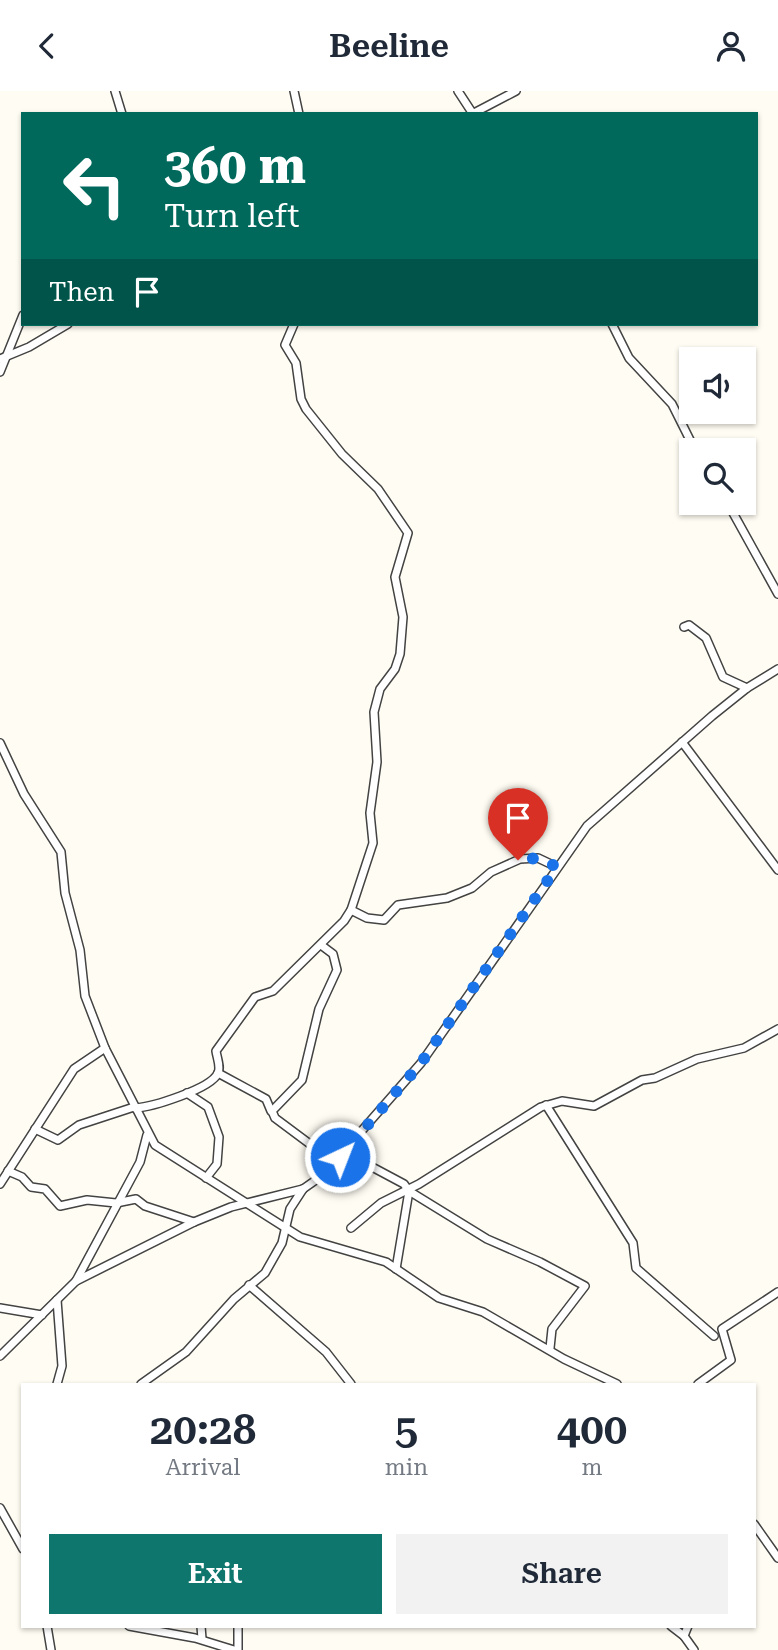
<!DOCTYPE html>
<html lang="en">
<head>
<meta charset="utf-8">
<style>
  :root { --surface:#fff; --page:#f2f2f3; --text:#1f2937; --muted:#747a83; --accent:#0f766e }
  body { margin:0; font-family:"Roboto Serif",serif; background:var(--page); color:var(--text); height:100vh; display:flex; flex-direction:column; font-size:26px; white-space:nowrap }
  * { box-sizing:border-box; margin:0 }
  p { font-size:23px; color:var(--muted) }
  .icon { flex:none; width:38px; height:38px; fill:none; stroke:currentColor; stroke-width:2; stroke-linecap:round; stroke-linejoin:round }
  .map { position:relative; flex:1; overflow:hidden }
  .side { position:absolute; left:21px; top:1292px; width:735px; height:245px; display:flex; flex-direction:column; background:var(--surface); border-radius:0px; box-shadow:0 2px 5px #0004 }
  .side>* { flex:none }
  .top-card { position:absolute; left:21px; top:21px; width:737px; height:214px; border-radius:0px; box-shadow:0 2px 5px #0004; background:#00695c; color:#fff; overflow:hidden }
  .tools { position:absolute; left:679px; top:256px; display:grid; gap:14px }
  .tools a { display:grid; place-items:center; width:77px; height:77px; border-radius:0px; background:var(--surface); box-shadow:0 2px 5px #0004; font-size:35px }
  .pin { position:absolute; display:grid; place-items:center; width:60px; height:60px; color:#fff; margin:-72px -30px; border-radius:50% 50% 50% 0; rotate:-45deg; box-shadow:0 0 7px #0007 }
  .pin .icon { rotate:45deg }
  .me { position:absolute; width:77px; margin:-38px; rotate:43deg; stroke-linejoin:round; filter:drop-shadow(0 0 5px #0008) }
  .turn { display:flex; align-items:center; gap:24px; height:147px; padding:0 28px; font-size:32px }
  .turn .icon { width:91px; height:91px; stroke-width:2.5 }
  .turn b { display:block; font-size:49px; line-height:60px }
  .then { display:flex; align-items:center; height:66px; padding:0 28px; background:#0003; gap:14px; font-size:26px }
  .eta { display:flex; justify-content:space-evenly; align-items:center; height:119px; text-align:center }
  .eta b { font-size:42px; font-weight:600; line-height:49px }
  .primary-button { display:flex; gap:14px; margin-top:auto; padding:14px 28px }
  .primary-button a { flex:1; height:80px; border-radius:0px; background:var(--accent); color:#fff; font-size:28px; font-weight:600; line-height:80px; text-align:center }
  .primary-button a+a { background:var(--page); color:var(--text) }
  header { display:flex; justify-content:space-between; align-items:center; height:91px; padding:0 28px; background:var(--surface); font-size:32px; font-weight:600 }
  .map>svg:first-child { display:block }
  .lines { fill:none; stroke-linecap:round; stroke-linejoin:round }
  .street-casing { stroke:#434343; stroke-width:10 }
  .street { stroke:#fff; stroke-width:7 }
  .route { stroke:#1a73e8; stroke-width:12; stroke-dasharray:0 21.6 }
</style>
</head>
<body>
<header><svg class="icon" aria-label="back" viewBox="0 0 24 24"><path d="M15 5l-7 7 7 7"/></svg>Beeline<svg class="icon" aria-label="person" viewBox="0 0 24 24"><circle cx="12" cy="8" r="4"/><path d="M4 21q1-7 8-7t8 7"/></svg></header>
<div class="map">
<svg width="778" height="1559" viewBox="0 0 778 1559">
  <rect width="100%" height="100%" fill="#fffdf3"/>
  <g class="lines">
    <!-- street casing -->
    <g class="street-casing">
      <g id="street">
        <path d="M115,0L122,23"/>
        <path d="M294,0L299,23"/>
        <path d="M458,0L473,23"/>
        <path d="M472,23L516,0"/>
        <path d="M612,233L629,267L672,313L695,359"/>
        <path d="M0,268L29,256L68,233"/>
        <path d="M0,281L23,224"/>
        <path d="M727,411L778,503"/>
        <path d="M684,536L689,534L706,547L723,586L747,597"/>
        <path d="M682,651L778,779"/>
        <path d="M0,652L24,703L61,761L65,802L80,859L85,905L105,957L155,1054L300,1146L386,1171L439,1207L483,1221L564,1268L617,1293"/>
        <path d="M351,819L367,827L384,829L398,814L447,807L472,797L491,781L520,768L538,767L557,776"/>
        <path d="M321,854L333,863L337,879L319,918L302,989L272,1020L275,1027L334,1071"/>
        <path d="M218,982L266,1008L271,1020"/>
        <path d="M187,1002L208,1016L219,1046L217,1073L206,1087"/>
        <path d="M546,1014L633,1152L636,1177L714,1245"/>
        <path d="M135,1017C152,1016 211,998 218,982C221,976 217,967 216,960L255,906L273,900L344,830L351,819L373,752L370,722L377,671L374,621L380,598L395,578L400,563L403,526L395,486L408,442L378,398L342,363L306,318L301,308L296,272L285,254L294,233"/>
        <path d="M35,1038L58,1049L79,1034L134,1016"/>
        <path d="M344,1061L404,1093L409,1100L396,1178"/>
        <path d="M8,1080L22,1086L31,1096L45,1098L60,1115L87,1109L116,1112L136,1108L145,1115L194,1131"/>
        <path d="M0,1093L74,978L105,957"/>
        <path d="M409,1100L487,1148L540,1171L585,1195L552,1238L550,1257"/>
        <path d="M351,1137L381,1112L419,1093L541,1016L562,1010L594,1015L642,989L655,987L697,968L744,957L778,938"/>
        <path d="M76,1190L140,1071L147,1044"/>
        <path d="M249,1194L326,1261L351,1293"/>
        <path d="M57,1209L62,1275L57,1293"/>
        <path d="M0,1217L42,1224"/>
        <path d="M0,1265L76,1190L194,1131L231,1116L303,1098L323,1084L421,972L587,735L712,625L747,597L778,578"/>
        <path d="M141,1293L186,1261L234,1208L265,1182L282,1152L290,1118L303,1098"/>
        <path d="M698,1293L731,1269L722,1238L778,1201"/>
        <path d="M0,1417L23,1458"/>
        <path d="M754,1433L778,1467"/>
        <path d="M47,1535L51,1559"/>
        <path d="M129,1535L195,1547L234,1559"/>
        <path d="M201,1535L202,1548"/>
        <path d="M238,1535V1559"/>
        <path d="M671,1535L684,1545"/>
        <path d="M688,1535L684,1545L694,1559"/>
      </g>
    </g>
    <!-- street -->
    <use href="#street" class="street"/>
  </g>
  <g class="lines">
    <!-- route -->
    <path class="route" d="M340,1066L421,972L557,776L538,767L518,769"/>
  </g>
</svg>
<div class="tools">
<a><svg class="icon" aria-label="sound" viewBox="0 0 24 24"><path d="M4 9h4l5-4v14l-5-4H4zM17 9q2 3 0 6"/></svg></a>
<a><svg class="icon" aria-label="search" viewBox="0 0 24 24"><circle cx="10" cy="10" r="6"/><path d="M15 15l6 6"/></svg></a>
</div>
<div class="pin" style="left:518px;top:769px;background:#d93025"><svg class="icon" aria-label="arrive" viewBox="0 0 24 24"><path d="M6 21V4h12l-3 4 3 4H6"/></svg></div>
<svg class="me" style="left:340px;top:1066px" viewBox="-20 -20 40 40"><circle r="17" fill="#1a73e8" stroke="#fff" stroke-width="3"/><path d="M0-11L8 9 0 5-8 9z" fill="#fff"/></svg>
<div class="top-card">
<div class="turn"><svg class="icon" aria-label="left" viewBox="0 0 24 24"><path d="M17 20v-9H6M10 6l-5 5 5 5"/></svg><div><b>360 m</b>Turn left</div></div>
<div class="then">Then<svg class="icon" aria-label="arrive" viewBox="0 0 24 24"><path d="M6 21V4h12l-3 4 3 4H6"/></svg></div>
</div>
<section class="side">
<div class="eta">
<div><b>20:28</b><p>Arrival</p></div>
<div><b>5</b><p>min</p></div>
<div><b>400</b><p>m</p></div>
</div>
<div class="primary-button"><a>Exit</a><a>Share</a></div>
</section>
</div>
</body>
</html>
